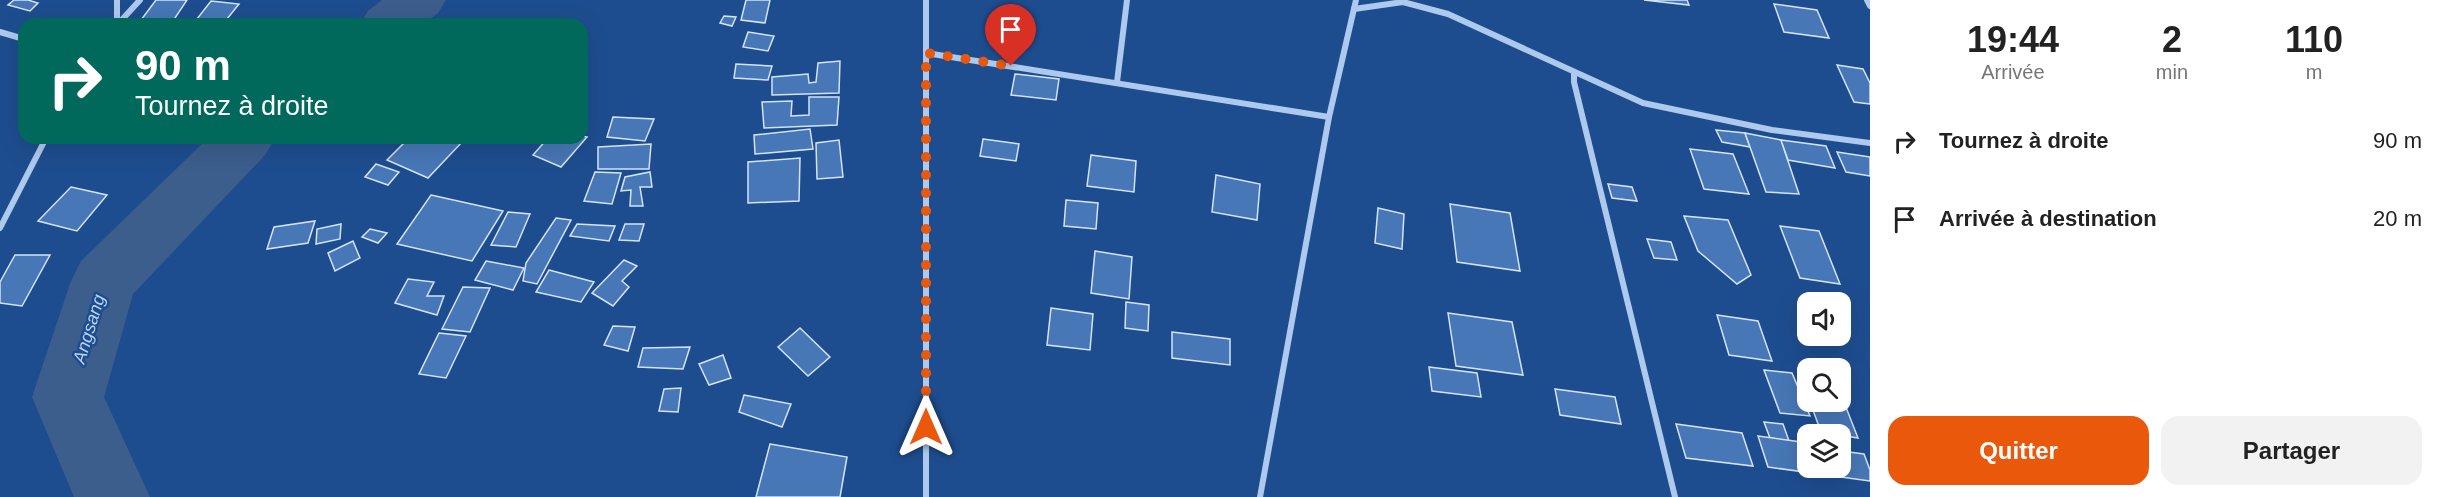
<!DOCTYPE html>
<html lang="fr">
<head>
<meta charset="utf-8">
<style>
  :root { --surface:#fff; --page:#f2f2f2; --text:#222; --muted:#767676; --accent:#ea580c }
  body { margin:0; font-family:Helvetica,sans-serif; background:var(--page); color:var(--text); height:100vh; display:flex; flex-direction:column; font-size:22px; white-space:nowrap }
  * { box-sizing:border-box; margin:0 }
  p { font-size:20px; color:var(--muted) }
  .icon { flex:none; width:33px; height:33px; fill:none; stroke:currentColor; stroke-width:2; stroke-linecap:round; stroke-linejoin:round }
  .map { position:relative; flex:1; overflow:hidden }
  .drawer { display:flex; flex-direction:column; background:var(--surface); width:570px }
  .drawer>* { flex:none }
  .hud { position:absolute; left:18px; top:18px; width:570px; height:126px; border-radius:18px; box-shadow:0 6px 24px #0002; background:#00695c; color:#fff; overflow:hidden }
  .controls { position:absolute; left:1797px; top:292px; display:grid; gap:12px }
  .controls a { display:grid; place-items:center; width:54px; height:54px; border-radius:12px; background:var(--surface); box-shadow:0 6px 24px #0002; font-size:30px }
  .pin { position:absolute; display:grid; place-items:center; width:51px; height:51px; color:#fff; margin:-62px -26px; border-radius:50% 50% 50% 0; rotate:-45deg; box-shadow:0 0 6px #0007 }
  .pin .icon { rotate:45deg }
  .me { position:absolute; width:66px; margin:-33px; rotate:0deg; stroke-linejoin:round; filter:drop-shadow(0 0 4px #0008) }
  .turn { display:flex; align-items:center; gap:21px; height:126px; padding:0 18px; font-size:27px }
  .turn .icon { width:78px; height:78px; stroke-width:2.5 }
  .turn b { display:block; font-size:42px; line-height:51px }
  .eta { display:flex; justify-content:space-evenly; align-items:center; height:102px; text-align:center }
  .eta b { font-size:36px; font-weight:700; line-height:42px }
  .button { display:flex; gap:12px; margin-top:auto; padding:12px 18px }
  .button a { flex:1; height:69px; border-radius:18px; background:var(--accent); color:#fff; font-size:24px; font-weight:700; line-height:69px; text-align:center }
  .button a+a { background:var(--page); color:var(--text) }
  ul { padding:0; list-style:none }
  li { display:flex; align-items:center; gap:18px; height:78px; padding:0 18px }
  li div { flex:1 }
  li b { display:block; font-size:22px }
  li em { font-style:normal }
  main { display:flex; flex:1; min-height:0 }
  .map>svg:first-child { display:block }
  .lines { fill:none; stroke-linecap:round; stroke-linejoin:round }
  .river { fill:#3c5e8d; fill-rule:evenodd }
  .building { fill:#4777b6; stroke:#d3e3f9; stroke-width:1.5 }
  .minor { stroke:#adc9ed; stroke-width:6 }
  .route { stroke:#ea580c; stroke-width:10; stroke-dasharray:0 18 }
  .labels { text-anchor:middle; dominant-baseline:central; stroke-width:5; stroke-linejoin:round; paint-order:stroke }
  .water-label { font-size:18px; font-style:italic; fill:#b9d3f4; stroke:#1e4d8f }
</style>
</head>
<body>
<main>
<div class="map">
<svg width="1870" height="497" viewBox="0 0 1870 497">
  <rect width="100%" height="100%" fill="#1e4d8f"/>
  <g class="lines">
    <!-- river -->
    <g class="river">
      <path d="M382,0H446L438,13L423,24H360L368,11Z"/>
      <path d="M208,138H275L266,154L133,294L104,397L150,497H74L32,397L71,281L81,261Z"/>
    </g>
  </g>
  <!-- building -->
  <g class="building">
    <path d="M14,0H28L38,3L30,11L8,5Z"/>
    <path d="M156,0H187L171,24H138Z"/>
    <path d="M746,0H770L765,23L741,20Z"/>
    <path d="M1644,0H1687L1689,5Z"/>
    <path d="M211,1L239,4L223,24H193Z"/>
    <path d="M1774,4L1817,10L1829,38L1784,32Z"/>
    <path d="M724,16L736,17L732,26L720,23Z"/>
    <path d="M748,32L774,36L768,51L743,47Z"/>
    <path d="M840,61L839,93L772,95V77L808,74L809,83L816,82L818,63Z"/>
    <path d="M736,64L772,66L768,80L734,78Z"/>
    <path d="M1837,65L1863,69L1870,83V104L1854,102Z"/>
    <path d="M1015,74L1059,79L1056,100L1011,95Z"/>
    <path d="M809,97H839L837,125L764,128L762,102L792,101L791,116L809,115Z"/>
    <path d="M613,117L654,119L645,141L607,137Z"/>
    <path d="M810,129L813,149L755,154L754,135Z"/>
    <path d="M1716,130L1745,133L1750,147L1722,142Z"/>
    <path d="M1745,133L1781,140L1799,194L1766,192Z"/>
    <path d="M582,136L587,137L561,167L533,155L548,138H582Z"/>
    <path d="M409,138H456L463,141L428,178L387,160Z"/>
    <path d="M983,139L1019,144L1016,161L980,156Z"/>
    <path d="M839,140L843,177L817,179L816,143Z"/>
    <path d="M1781,140L1826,146L1835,168L1788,160Z"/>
    <path d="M651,144L649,169H598V147Z"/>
    <path d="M1690,149L1733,154L1749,194L1704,189Z"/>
    <path d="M1837,152L1870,157V176L1846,172Z"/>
    <path d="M1091,155L1136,161L1134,192L1087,186Z"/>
    <path d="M800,158L799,201L748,203V162Z"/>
    <path d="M376,164L399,172L388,185L365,177Z"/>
    <path d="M595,172L621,173L612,204L584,201Z"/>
    <path d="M650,172L652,187H640L643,206H630L631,190L621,191L625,177Z"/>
    <path d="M1216,175L1260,184L1257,220L1212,212Z"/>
    <path d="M1608,184L1632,187L1637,201L1612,198Z"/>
    <path d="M71,187L107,195L77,231L38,221Z"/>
    <path d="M431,195L503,211L472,261L397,244Z"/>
    <path d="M1066,200L1098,203L1096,229L1064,226Z"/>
    <path d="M1450,204L1510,213L1520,271L1457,262Z"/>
    <path d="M1378,208L1404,214L1402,249L1375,243Z"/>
    <path d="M508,212L530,214L516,247L491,245Z"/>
    <path d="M1684,216L1728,220L1751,275L1737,284L1698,251Z"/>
    <path d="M556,218L571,220L537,284L523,281L526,263Z"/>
    <path d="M315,221L308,243L267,249L274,227Z"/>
    <path d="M341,224L340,239L316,244L317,229Z"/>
    <path d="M577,224L615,226L609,241L570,236Z"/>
    <path d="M625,224H644L639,241L619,240Z"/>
    <path d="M1780,226L1819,231L1840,284L1800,278Z"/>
    <path d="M370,229L387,233L378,243L362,237Z"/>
    <path d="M1647,239L1671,242L1677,260L1654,258Z"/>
    <path d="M353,241L360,258L335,271L328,253Z"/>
    <path d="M1095,251L1132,257L1129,299L1091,293Z"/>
    <path d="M15,255H50L22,306L0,303V282Z"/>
    <path d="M624,260L637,266L622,281L629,287L613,306L592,293Z"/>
    <path d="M486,261L524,268L513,290L475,280Z"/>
    <path d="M549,270L594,282L581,302L536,292Z"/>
    <path d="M408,279L434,282L427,296H444L437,315L395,303Z"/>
    <path d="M463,287L490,288L470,332L442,329Z"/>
    <path d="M1126,302L1149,305L1148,331L1125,328Z"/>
    <path d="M1051,308L1093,314L1090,350L1047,345Z"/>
    <path d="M1448,313L1512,322L1523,375L1456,366Z"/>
    <path d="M1717,315L1758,321L1772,361L1729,355Z"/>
    <path d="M613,326L635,327L628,351L604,345Z"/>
    <path d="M800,328L830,357L808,376L778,347Z"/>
    <path d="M1172,332L1230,339V365L1172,358Z"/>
    <path d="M439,333L466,336L446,378L419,374Z"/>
    <path d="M690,347L683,369L638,367L643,348Z"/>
    <path d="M723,355L731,378L709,385L699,364Z"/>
    <path d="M1429,367L1477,373L1481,397L1432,391Z"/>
    <path d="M1764,370L1792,373L1810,416L1780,413Z"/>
    <path d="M681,388L678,412L659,411L664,389Z"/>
    <path d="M1555,389L1615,397L1621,424L1560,415Z"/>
    <path d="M1840,392L1858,438L1821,432L1810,402H1840Z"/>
    <path d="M744,395L791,404L782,427L739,412Z"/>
    <path d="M1764,422L1783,424L1789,441L1770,438Z"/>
    <path d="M1676,424L1742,433L1753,466L1686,458Z"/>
    <path d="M1758,436L1808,443V468H1840L1841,441L1849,452L1864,454L1870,470V481L1768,467Z"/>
    <path d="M770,444L847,457L840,497H756Z"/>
  </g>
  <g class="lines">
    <!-- minor -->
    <g class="minor">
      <path d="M117,0V24"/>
      <path d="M926,0V497"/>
      <path d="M1867,0L1870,6"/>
      <path d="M1354,9L1403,2L1448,14L1643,103L1772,130L1870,143"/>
      <path d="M118,24L140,0"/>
      <path d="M0,32L24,39"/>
      <path d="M926,53L1329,117"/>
      <path d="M1574,73V82L1675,497"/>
      <path d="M1117,82L1127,0"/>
      <path d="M0,228L46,138"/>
      <path d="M1260,497L1329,117L1356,0"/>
    </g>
  </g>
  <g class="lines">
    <!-- route -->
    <path class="route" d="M926,427V53L1011,66"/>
  </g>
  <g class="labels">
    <!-- water labels -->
    <g class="water-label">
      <text transform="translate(89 329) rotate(-73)">Angsang</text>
    </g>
  </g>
</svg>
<div class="controls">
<a><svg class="icon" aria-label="sound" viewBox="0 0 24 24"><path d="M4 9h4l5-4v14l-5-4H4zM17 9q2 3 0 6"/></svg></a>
<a><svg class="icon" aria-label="search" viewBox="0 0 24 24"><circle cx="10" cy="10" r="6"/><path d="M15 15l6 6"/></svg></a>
<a><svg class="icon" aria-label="layers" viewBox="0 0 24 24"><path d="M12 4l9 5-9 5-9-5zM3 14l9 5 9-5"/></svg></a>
</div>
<div class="pin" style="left:1011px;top:66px;background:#d93025"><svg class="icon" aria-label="arrive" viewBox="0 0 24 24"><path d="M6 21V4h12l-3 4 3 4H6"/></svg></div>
<svg class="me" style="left:926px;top:427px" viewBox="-20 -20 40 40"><path d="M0-17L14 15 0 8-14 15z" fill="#ea580c" stroke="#fff" stroke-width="4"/></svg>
<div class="hud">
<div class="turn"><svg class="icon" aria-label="right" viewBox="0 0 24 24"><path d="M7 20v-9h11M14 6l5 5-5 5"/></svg><div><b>90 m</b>Tournez à droite</div></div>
</div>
</div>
<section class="drawer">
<div class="eta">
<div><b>19:44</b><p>Arrivée</p></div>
<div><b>2</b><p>min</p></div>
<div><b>110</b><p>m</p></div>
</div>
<ul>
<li><svg class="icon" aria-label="right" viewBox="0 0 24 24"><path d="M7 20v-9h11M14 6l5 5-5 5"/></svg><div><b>Tournez à droite</b></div><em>90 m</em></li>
<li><svg class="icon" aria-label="arrive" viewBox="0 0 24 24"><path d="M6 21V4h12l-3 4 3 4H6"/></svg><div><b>Arrivée à destination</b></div><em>20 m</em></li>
</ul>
<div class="button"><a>Quitter</a><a>Partager</a></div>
</section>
</main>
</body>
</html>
